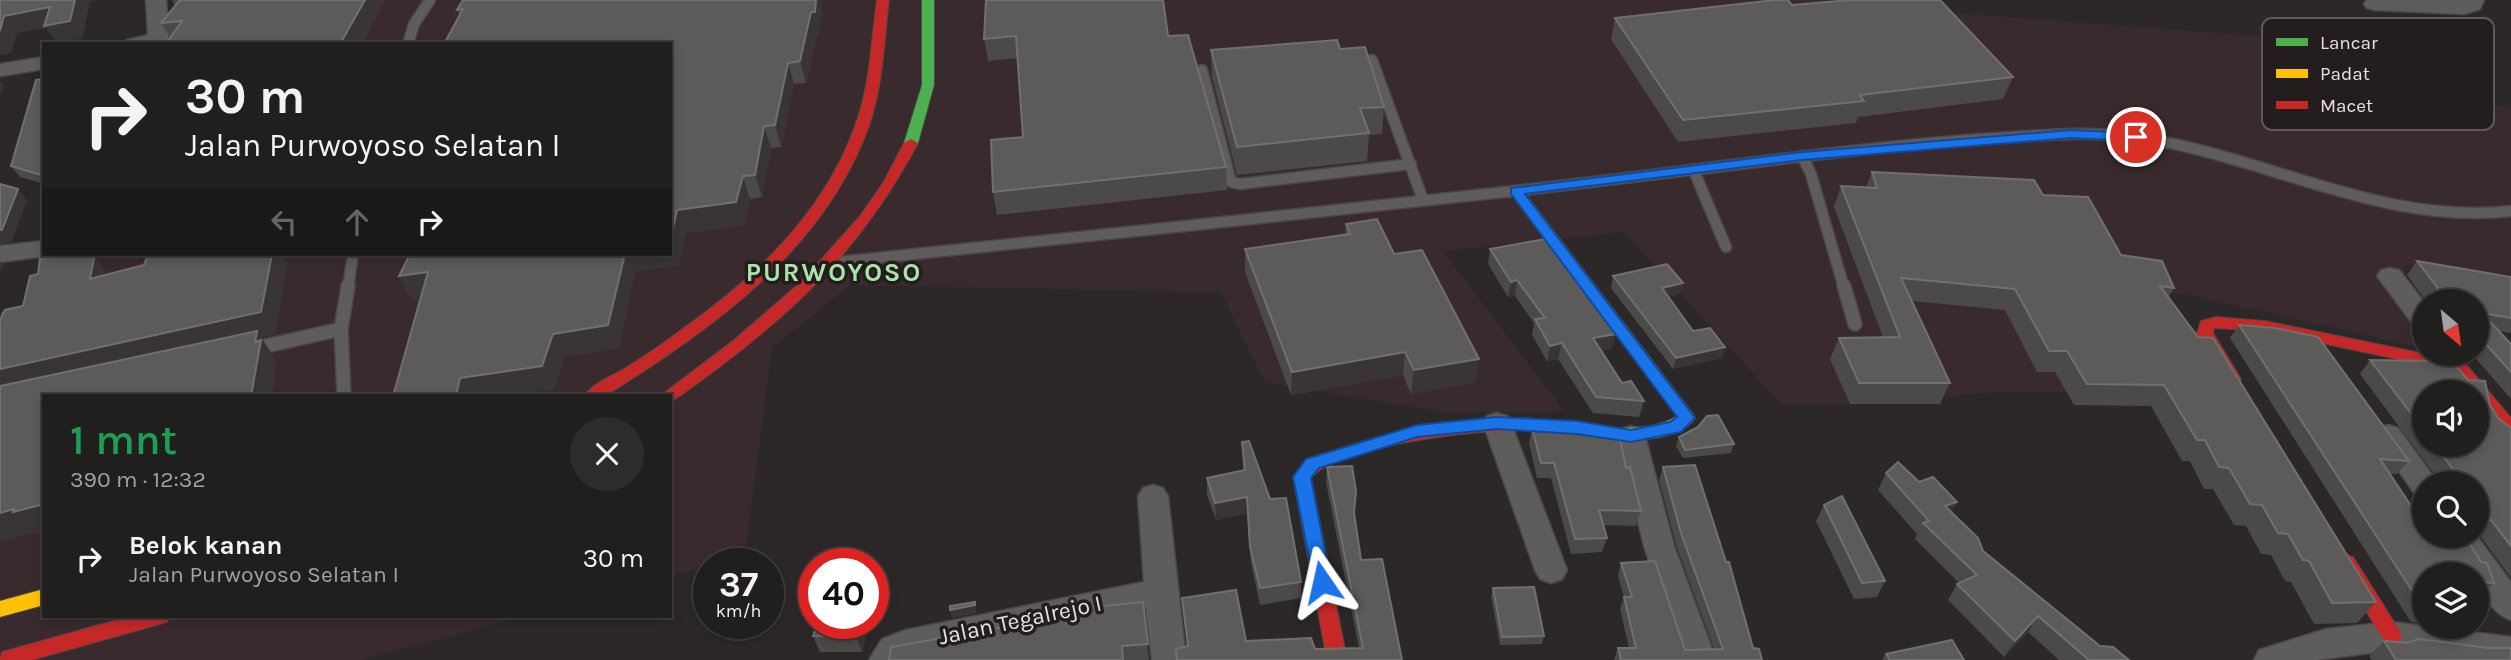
<!DOCTYPE html>
<html lang="id">
<head>
<meta charset="utf-8">
<style>
  :root { --surface:#211e1e; --page:#2d2b2b; --text:#f1f3f6; --muted:#a2a2a4; --line:#3e3c3c }
  body { margin:0; font-family:Karla,sans-serif; background:var(--page); color:var(--text); height:100vh; display:flex; flex-direction:column; font-size:26px; white-space:nowrap }
  * { box-sizing:border-box; margin:0 }
  p { font-size:23px; color:var(--muted) }
  .icon { flex:none; width:38px; height:38px; fill:none; stroke:currentColor; stroke-width:2; stroke-linecap:round; stroke-linejoin:round }
  .map { position:relative; flex:1; overflow:hidden }
  .details { position:absolute; left:42px; top:394px; width:630px; height:224px; display:flex; flex-direction:column; background:var(--surface); border-radius:0px; box-shadow:0 4px 10px #0003,0 0 0 2px var(--line) }
  .details>* { flex:none }
  .hud { position:absolute; left:42px; top:42px; width:630px; height:214px; border-radius:0px; box-shadow:0 4px 10px #0003,0 0 0 2px var(--line); background:#211e1e; color:var(--text); overflow:hidden }
  .needle { width:46px; rotate:151deg }
  .fabs { position:absolute; left:2412px; top:289px; display:grid; gap:14px }
  .fabs a { display:grid; place-items:center; width:77px; height:77px; border-radius:50%; background:var(--surface); box-shadow:0 4px 10px #0003,0 0 0 2px var(--line); font-size:35px }
  .speed { position:absolute; left:693px; top:548px; display:flex; gap:14px; font-size:35px; font-weight:700; text-align:center }
  .speed>* { display:grid; place-content:center; width:91px; height:91px; border-radius:50%; background:var(--surface); box-shadow:0 4px 10px #0003,0 0 0 2px var(--line); line-height:1 }
  .speed small { font-size:18px; font-weight:400 }
  .speed .limit { border:10px solid #d22; background:#fff; color:#111 }
  .pin { position:absolute; display:grid; place-items:center; width:60px; height:60px; color:#fff; margin:-30px; border:4px solid #fff; border-radius:50%; box-shadow:0 2px 7px #0007 }
  .me { position:absolute; width:77px; margin:-38px; rotate:349deg; stroke-linejoin:round; filter:drop-shadow(0 0 5px #0008) }
  .turn { display:flex; align-items:center; gap:24px; height:147px; padding:0 28px; font-size:32px }
  .turn .icon { width:91px; height:91px; stroke-width:2.5 }
  .turn b { display:block; font-size:49px; line-height:60px }
  .lanes { display:flex; align-items:center; height:66px; padding:0 28px; background:#0003; justify-content:center; gap:35px; direction:ltr }
  .lanes .off { opacity:.35 }
  .round { display:grid; place-items:center; flex:none; width:74px; height:74px; border-radius:37px; background:var(--page) }
  .overview { display:flex; align-items:center; justify-content:space-between; height:119px; padding:0 28px }
  h1 { font-size:42px; font-weight:600; line-height:52px; color:#1e9e55 }
  ul { padding:0; list-style:none }
  li { display:flex; align-items:center; gap:21px; height:91px; padding:0 28px }
  li div { flex:1 }
  li b { display:block; font-size:26px }
  li em { font-style:normal }
  .map>svg:first-child { display:block }
  .built { fill:#392b2d }
  .lines { fill:none; stroke-linecap:round; stroke-linejoin:round }
  .lane-far1-casing { stroke:#4b4647; stroke-width:13 }
  .lane-casing { stroke:#4b4647; stroke-width:16 }
  .street-casing { stroke:#4b4647; stroke-width:3 }
  .fast-casing { stroke:#4b4647; stroke-width:2 }
  .slow-casing { stroke:#4b4647; stroke-width:2 }
  .jam-casing { stroke:#4b4647; stroke-width:2 }
  .lane-far1 { stroke:#5f5c5c; stroke-width:10 }
  .lane { stroke:#5f5c5c; stroke-width:13 }
  .street { fill:#5f5c5c; fill-rule:evenodd }
  .fast { fill:#4caf50; fill-rule:evenodd }
  .slow { fill:#ffc107; fill-rule:evenodd }
  .jam { fill:#c62828; fill-rule:evenodd }
  .wall { fill:#4c4949; fill-rule:evenodd }
  .shaded-wall { fill:#393535 }
  .building { fill:#5d5a5a; stroke:#726f6f; stroke-width:2 }
  .route { fill:#1a73e8; stroke:#114b97; stroke-width:2 }
  .labels { text-anchor:middle; dominant-baseline:central; stroke-width:7; stroke-linejoin:round; paint-order:stroke }
  .near-street-label { font-size:23px; fill:#e5e0e1; stroke:#241d1e }
  .district-label { font-size:26px; font-weight:bold; letter-spacing:2px; fill:#a9e5ab; stroke:#241d1e }
  .key { fill:#241d1e; stroke:#5e5858; stroke-width:2 }
  .key-label { font-size:19px; fill:#e5e0e1 }
</style>
</head>
<body>
<div class="map">
<svg width="2511" height="660" viewBox="0 0 2511 660">
  <rect width="100%" height="100%" fill="#2c2828"/>
  <!-- built -->
  <path class="built" d="M180,0H1912L1923,11L2335,42L2376,96L2511,107V274L2405,265L2419,347L2194,296L2151,290L2067,392L1978,393L1887,402L1782,405L1624,232L1443,251L1564,411L1452,413L1265,383L1221,292L850,285L772,348L745,555L670,576V396H44V616H523L361,660H0V391L70,254H670V44H168Z"/>
  <g class="lines">
    <!-- lane-far1 casing -->
    <g class="lane-far1-casing">
      <g id="lane-far1">
        <path d="M408,44L414,24L430,0"/>
        <path d="M1372,60L1423,200"/>
        <path d="M1202,70L1231,182L1240,184L1411,164"/>
        <path d="M1802,156L1811,174L1844,288"/>
        <path d="M1694,171L1726,247"/>
        <path d="M838,262C1063,238 1289,216 1514,191C1699,171 1885,141 2071,134C2224,128 2356,228 2511,211"/>
        <path d="M348,288L353,254"/>
      </g>
    </g>
    <!-- lane casing -->
    <g class="lane-casing">
      <g id="lane">
        <path d="M1844,286L1855,324"/>
        <path d="M253,349L341,329"/>
        <path d="M344,396L341,329L348,286"/>
      </g>
    </g>
    <!-- street casing -->
    <g class="street-casing">
      <g id="street">
        <path d="M146,0H166L169,44H124L127,40L148,35Z"/>
        <path d="M2367,0H2484L2480,9L2465,14L2374,10L2367,8L2364,4Z"/>
        <path d="M44,57V69L0,76V64Z"/>
        <path d="M44,241V254L53,255L0,262V246Z"/>
        <path d="M2390,268L2399,270L2424,302V330L2415,327L2377,276L2381,270Z"/>
        <path d="M1497,413L1507,416L1511,423L1567,570L1562,579L1551,583L1540,579L1535,570L1483,423L1487,416Z"/>
        <path d="M2388,425L2398,428L2438,483H2424V496L2414,493L2374,435L2378,428Z"/>
        <path d="M1631,426L1641,429L1645,436L1674,546L1716,660H1682L1644,546L1617,436L1621,429Z"/>
        <path d="M1153,485L1163,488L1168,496L1186,660H1152L1146,608L905,660H869L882,639L906,630L1144,582L1138,496L1143,488Z"/>
        <path d="M2476,535L2511,582V620C2495,615 2476,591 2476,574H2470L2445,536Z"/>
        <path d="M2392,622L2511,637V660H2472L2392,650L2316,660H2254L2259,650L2326,629Z"/>
      </g>
    </g>
    <!-- fast casing -->
    <g class="fast-casing">
      <g id="fast">
        <path d="M922,0H934V85L918,143L911,147L904,143L922,85Z"/>
        <path d="M1516,187L1521,188L1693,414L1695,418C1675,451 1591,437 1559,434C1544,432 1529,433 1515,428L1513,424L1515,420L1521,418C1563,421 1640,440 1677,416L1511,194L1509,191Z"/>
      </g>
    </g>
    <!-- slow casing -->
    <g class="slow-casing">
      <path id="slow" d="M44,589V605L0,617V601Z"/>
    </g>
    <!-- jam casing -->
    <g class="jam-casing">
      <g id="jam">
        <path d="M877,0H889C884,42 883,86 869,126C824,251 713,328 605,396H584C592,384 611,376 624,369C643,357 663,344 681,330C756,277 823,214 855,126C870,86 871,42 877,0Z"/>
        <path d="M911,139L918,143C856,260 780,325 674,400L670,401V396H660L734,340L801,282L860,216L883,183L904,143Z"/>
        <path d="M2216,317L2265,321L2464,362L2511,418V435L2505,433L2476,399V392H2471L2453,371L2265,331L2214,328L2213,333L2241,379L2239,383H2227L2197,333L2201,321Z"/>
        <path d="M1494,418L1527,420L1529,424L1527,428L1521,430C1477,430 1339,445 1311,478L1347,660H1327L1293,477L1307,459L1364,441L1441,423Z"/>
        <path d="M2346,555L2353,557L2399,630L2402,636L2399,642L2392,644L2385,642L2339,567L2337,562L2339,557Z"/>
        <path d="M131,616H170L167,622L160,624L32,660H0L2,652Z"/>
      </g>
    </g>
    <!-- lane-far1 -->
    <use href="#lane-far1" class="lane-far1"/>
    <!-- lane -->
    <use href="#lane" class="lane"/>
    <!-- street -->
    <use href="#street" class="street"/>
    <!-- fast -->
    <use href="#fast" class="fast"/>
    <!-- slow -->
    <use href="#slow" class="slow"/>
    <!-- jam -->
    <use href="#jam" class="jam"/>
  </g>
  <!-- wall -->
  <g class="wall">
    <path d="M172,0H385L362,44L170,38L161,23L175,6Z"/>
    <path d="M463,0L820,33L817,34L806,83L794,84L781,147L771,148L762,197L750,199L744,225L685,233L679,265L635,271L619,348L564,357L554,389L514,396H393L420,298L412,299L399,276L670,254L460,15L457,10Z"/>
    <path d="M986,0L1168,36L1226,167L1227,190L997,215L993,192L1023,137L1018,58L988,61L984,39Z"/>
    <path d="M1792,5L2013,77L2003,99L1858,117L1856,123L1678,142L1611,39L1615,18Z"/>
    <path d="M1340,49L1384,107L1382,134L1369,135L1367,161L1237,175L1212,77L1211,50Z"/>
    <path d="M44,79V184L20,177L11,166Z"/>
    <path d="M1872,172L2043,195L2121,255L2174,288L2168,297L2376,602L2357,623L2314,624L2291,582L2285,581L2271,555L2261,554L2246,526L2234,525L2213,489H2204L2190,461H2182L2151,406L2074,405L2055,372H2037L2005,310L1912,301L1950,383L1940,404H1850L1830,359L1839,338L1883,337L1834,207L1841,186L1866,187Z"/>
    <path d="M1346,224L1394,254L1475,382L1411,394L1403,375L1291,395L1245,272V249L1345,234Z"/>
    <path d="M1490,249L1612,349L1601,351L1622,383L1644,401L1639,417L1593,413L1558,359L1547,361L1532,335L1534,323L1515,296L1508,297L1488,264Z"/>
    <path d="M2417,261L2511,277V333L2499,331L2511,344V399L2473,355L2457,354H2476V301H2426L2407,275Z"/>
    <path d="M1613,276L1680,294L1668,297L1693,331L1725,347L1721,358L1673,369L1611,288Z"/>
    <path d="M2239,325L2409,461L2397,474H2390L2419,518L2494,583L2481,597L2476,596V574H2424V623L2411,622L2230,338Z"/>
    <path d="M2370,360L2490,405L2499,419L2511,428V578L2478,533H2476V483H2434L2438,479L2360,374ZM2424,392L2476,444H2424Z"/>
    <path d="M1532,428L1626,468L1641,511L1636,526L1603,525L1607,538L1602,552L1571,554L1551,478H1537L1529,443Z"/>
    <path d="M1679,437L1734,444L1731,453L1683,458L1676,446Z"/>
    <path d="M1242,442L1301,582V598L1260,605L1251,563L1247,513L1216,520L1207,495V478L1243,471Z"/>
    <path d="M1327,467L1354,514L1361,560L1402,660L1187,646L1182,598L1246,641L1315,649L1359,648L1326,482Z"/>
    <path d="M1663,467L1753,648L1762,660H1614L1618,648H1629L1620,609L1624,597L1618,576L1621,563L1685,650L1714,649L1676,545L1659,480Z"/>
    <path d="M1886,473L1919,482L1957,502L1951,513L1983,551L2100,646L2129,660H2059L2028,632L2004,657L1948,600L1957,584L1959,583L1915,539L1917,534L1878,490Z"/>
    <path d="M1824,505L1885,581L1877,597L1854,599L1816,521Z"/>
    <path d="M1493,588L1544,636L1542,644L1500,645L1491,596Z"/>
    <path d="M1143,602L1149,660H889L1027,623L1066,615Z"/>
    <path d="M817,623H870L862,652H820L813,636Z"/>
    <path d="M2384,641L2488,648L2511,660H2372L2369,656Z"/>
    <path d="M1886,654L1964,660H1882Z"/>
  </g>
  <!-- shaded-wall -->
  <g class="shaded-wall">
    <path d="M75,0H98L90,2L82,39L57,44L46,28L17,33L11,53L0,55V31L4,16L50,7Z"/>
    <path d="M365,0H385L362,44H340Z"/>
    <path d="M816,0H822L820,33L817,34L806,83L800,61L811,12Z"/>
    <path d="M788,63L794,84L781,147L775,125Z"/>
    <path d="M0,80L3,84L0,96Z"/>
    <path d="M764,126L771,148L762,197L755,175Z"/>
    <path d="M743,176L750,199L744,225L685,233L679,265L635,271L619,348L564,357L554,389L514,396H456L460,378L553,334L625,254H670V242L677,210Z"/>
    <path d="M18,189L27,201L11,242L0,244V230Z"/>
    <path d="M91,254H94L110,280L90,279Z"/>
    <path d="M272,254H286L285,259L288,263L276,334L261,337L272,354V356L277,363L272,396L0,390V369Z"/>
    <path d="M0,261L3,264L0,272Z"/>
    <path d="M428,272L440,296L412,299L399,276Z"/>
    <path d="M1517,280L1515,296L1508,297L1511,282Z"/>
    <path d="M1683,283L1680,294L1659,300L1662,288Z"/>
    <path d="M1616,334L1612,349L1589,354L1593,338Z"/>
    <path d="M1562,343L1558,359L1547,361L1550,346Z"/>
    <path d="M1725,347L1721,358L1673,369L1676,358Z"/>
    <path d="M1405,352L1403,375L1291,395L1292,372Z"/>
    <path d="M1479,359L1475,382L1411,394L1414,370Z"/>
    <path d="M1247,497V513L1216,520L1215,503Z"/>
    <path d="M1957,502L1948,519L1945,506Z"/>
    <path d="M44,504V533L35,535L33,533L0,542V513L14,509Z"/>
    <path d="M975,602L977,613L952,618L950,610Z"/>
    <path d="M2038,616L2028,632L2004,657L2015,641Z"/>
    <path d="M860,623H870L862,652L856,636Z"/>
  </g>
  <!-- building -->
  <g class="building">
    <path d="M0,0H75L70,21L44,26L50,7L4,16L0,31Z"/>
    <path d="M180,0H365L340,44H166L182,21L161,23Z"/>
    <path d="M463,0H816L815,12H811L800,61L788,63L775,125L764,126L755,175L743,176L736,202L677,210L670,242V44H444L463,9L457,10Z"/>
    <path d="M986,0H1163L1168,36L1188,35L1226,167L993,192L991,140L1023,137L1016,36L984,39Z"/>
    <path d="M1775,0H1788L1792,5L1851,0H1940L2013,77L1860,95L1864,101L1683,120L1615,18Z"/>
    <path d="M1337,40L1340,49L1365,47L1384,107L1360,108L1369,133L1237,147L1211,50Z"/>
    <path d="M44,79V176L11,166L36,80Z"/>
    <path d="M1872,172L2034,180L2043,195L2088,197L2121,255L2162,261L2174,288L2160,286L2198,337L2213,338L2376,602L2332,603L2309,561L2303,560L2288,534L2278,533L2262,505L2250,504L2229,468L2219,467L2205,440H2197L2164,385L2087,384L2067,351H2049L2015,289L1901,278L1950,383H1859L1839,338L1900,337L1841,186L1877,188Z"/>
    <path d="M0,184L18,189L2,230H0Z"/>
    <path d="M1377,219L1394,254L1422,250L1479,359L1414,370L1405,352L1292,372L1245,249L1350,234L1346,224Z"/>
    <path d="M1545,239L1616,334L1593,338L1622,383L1631,381L1644,401L1596,397L1562,343L1550,346L1535,319L1545,318L1517,280L1511,282L1490,249Z"/>
    <path d="M47,254H91L94,258L90,279L144,265L148,254H272L261,312L0,369V322L2,315L5,310L23,306L30,276L38,274L40,258L46,257Z"/>
    <path d="M410,254H625L608,325L553,334L542,366L460,378L456,396H393L428,272L399,276Z"/>
    <path d="M2417,261L2511,277V318L2482,313L2511,344V372L2484,342L2476,341V301H2437V287Z"/>
    <path d="M1667,264L1683,283L1662,288L1693,331L1710,328L1725,347L1676,358L1613,276Z"/>
    <path d="M2239,325L2275,328L2318,337L2409,461L2380,459L2419,518H2424V536H2465L2481,562L2487,563L2494,583L2476,582V574H2424V609Z"/>
    <path d="M257,331L255,342L261,340L251,396H44V504L13,512L14,509L0,513V386Z"/>
    <path d="M2370,360L2435,361L2456,366L2468,380L2485,381L2490,405L2499,419L2511,428V546L2491,520L2478,519L2476,517V483H2452L2444,472L2452,471V468L2434,444H2476V392H2424V430Z"/>
    <path d="M1718,415L1734,444L1685,450L1679,437L1698,427L1707,416Z"/>
    <path d="M1532,428H1561L1619,435L1626,468L1630,467L1641,511L1599,510L1607,538L1575,539L1554,463H1541Z"/>
    <path d="M1249,441L1270,499L1286,498L1301,582L1260,588L1250,547L1247,497L1215,503L1207,478L1245,470L1242,442Z"/>
    <path d="M1898,462L1919,482L1933,477L1957,502L1945,506L1978,538L1983,551L2100,646L2113,647L2129,660H2089L2038,616L2015,641L1957,584L1977,575L1923,523L1929,521L1886,473Z"/>
    <path d="M1695,465L1726,562H1729L1753,648L1759,649L1762,660H1621L1618,648H1636L1624,597H1632L1621,563L1655,561L1685,650L1723,649L1681,533L1663,467Z"/>
    <path d="M1352,466L1356,491L1354,513L1361,560L1382,559L1402,660H1177L1176,649L1188,646L1182,598L1236,590L1246,641L1311,638L1315,649L1363,648L1327,467Z"/>
    <path d="M1842,496L1885,581L1862,583L1824,505Z"/>
    <path d="M1534,587L1544,636L1502,637L1493,588Z"/>
    <path d="M975,602V605L950,610V606Z"/>
    <path d="M1143,602L1148,644L1122,646L1123,660H889L891,647L1027,623V620L1066,615V612L1083,608Z"/>
    <path d="M817,623H860L856,636H813Z"/>
    <path d="M2419,639L2488,648H2511V660H2396L2384,641L2408,643Z"/>
    <path d="M1952,640L1964,660H1890L1886,654Z"/>
  </g>
  <!-- route -->
  <path class="route" d="M2071,130L2136,133L2142,137L2136,141L2071,138L1802,160L1525,194L1695,418L1681,432L1631,442L1577,434L1497,429L1417,437L1319,468L1311,478L1331,582L1329,588H1315L1293,477L1306,459L1417,425L1497,417L1577,421L1631,430L1670,422L1677,417L1511,194V188L1802,152Z"/>
  <g class="labels">
    <!-- near-street labels -->
    <g class="near-street-label">
      <text transform="translate(1020 620) rotate(-12)">Jalan Tegalrejo I</text>
    </g>
    <!-- district labels -->
    <g class="district-label">
      <text x="834" y="272">PURWOYOSO</text>
    </g>
  </g>
  <!-- legend -->
  <rect x="2262" y="18" width="232" height="112" rx="10" class="key"/>
  <rect x="2276" y="38" width="32" height="8" fill="#4caf50"/>
  <rect x="2276" y="69" width="32" height="9" fill="#ffc107"/>
  <rect x="2276" y="101" width="32" height="8" fill="#c62828"/>
  <g class="key-label">
    <text x="2320" y="49">Lancar</text>
    <text x="2320" y="80">Padat</text>
    <text x="2320" y="112">Macet</text>
  </g>
</svg>
<div class="fabs">
<a><svg class="needle" viewBox="-14 -14 28 28"><path d="M0-13l5 13h-10z" fill="#e53935"/><path d="M0 13l5-13h-10z" fill="#a2a2a4"/></svg></a>
<a><svg class="icon" aria-label="sound" viewBox="0 0 24 24"><path d="M4 9h4l5-4v14l-5-4H4zM17 9q2 3 0 6"/></svg></a>
<a><svg class="icon" aria-label="search" viewBox="0 0 24 24"><circle cx="10" cy="10" r="6"/><path d="M15 15l6 6"/></svg></a>
<a><svg class="icon" aria-label="layers" viewBox="0 0 24 24"><path d="M12 4l9 5-9 5-9-5zM3 14l9 5 9-5"/></svg></a>
</div>
<div class="speed"><div>37<small>km/h</small></div><div class="limit">40</div></div>
<div class="pin" style="left:2136px;top:137px;background:#d93025"><svg class="icon" aria-label="arrive" viewBox="0 0 24 24"><path d="M6 21V4h12l-3 4 3 4H6"/></svg></div>
<svg class="me" style="left:1322px;top:582px" viewBox="-20 -20 40 40"><path d="M0-17L14 15 0 8-14 15z" fill="#1a73e8" stroke="#fff" stroke-width="4"/></svg>
<div class="hud">
<div class="turn"><svg class="icon" aria-label="right" viewBox="0 0 24 24"><path d="M7 20v-9h11M14 6l5 5-5 5"/></svg><div><b>30 m</b>Jalan Purwoyoso Selatan I</div></div>
<div class="lanes"><svg class="icon off" aria-label="left" viewBox="0 0 24 24"><path d="M17 20v-9H6M10 6l-5 5 5 5"/></svg><svg class="icon off" aria-label="ahead" viewBox="0 0 24 24"><path d="M12 20V5M6 11l6-6 6 6"/></svg><svg class="icon" aria-label="right" viewBox="0 0 24 24"><path d="M7 20v-9h11M14 6l5 5-5 5"/></svg></div>
</div>
<section class="details">
<div class="overview"><div><h1>1 mnt</h1><p>390 m · 12:32</p></div><a class="round"><svg class="icon" aria-label="close" viewBox="0 0 24 24"><path d="M6 6l12 12M18 6L6 18"/></svg></a></div>
<ul>
<li><svg class="icon" aria-label="right" viewBox="0 0 24 24"><path d="M7 20v-9h11M14 6l5 5-5 5"/></svg><div><b>Belok kanan</b><p>Jalan Purwoyoso Selatan I</p></div><em>30 m</em></li>
</ul>
</section>
</div>
</body>
</html>
